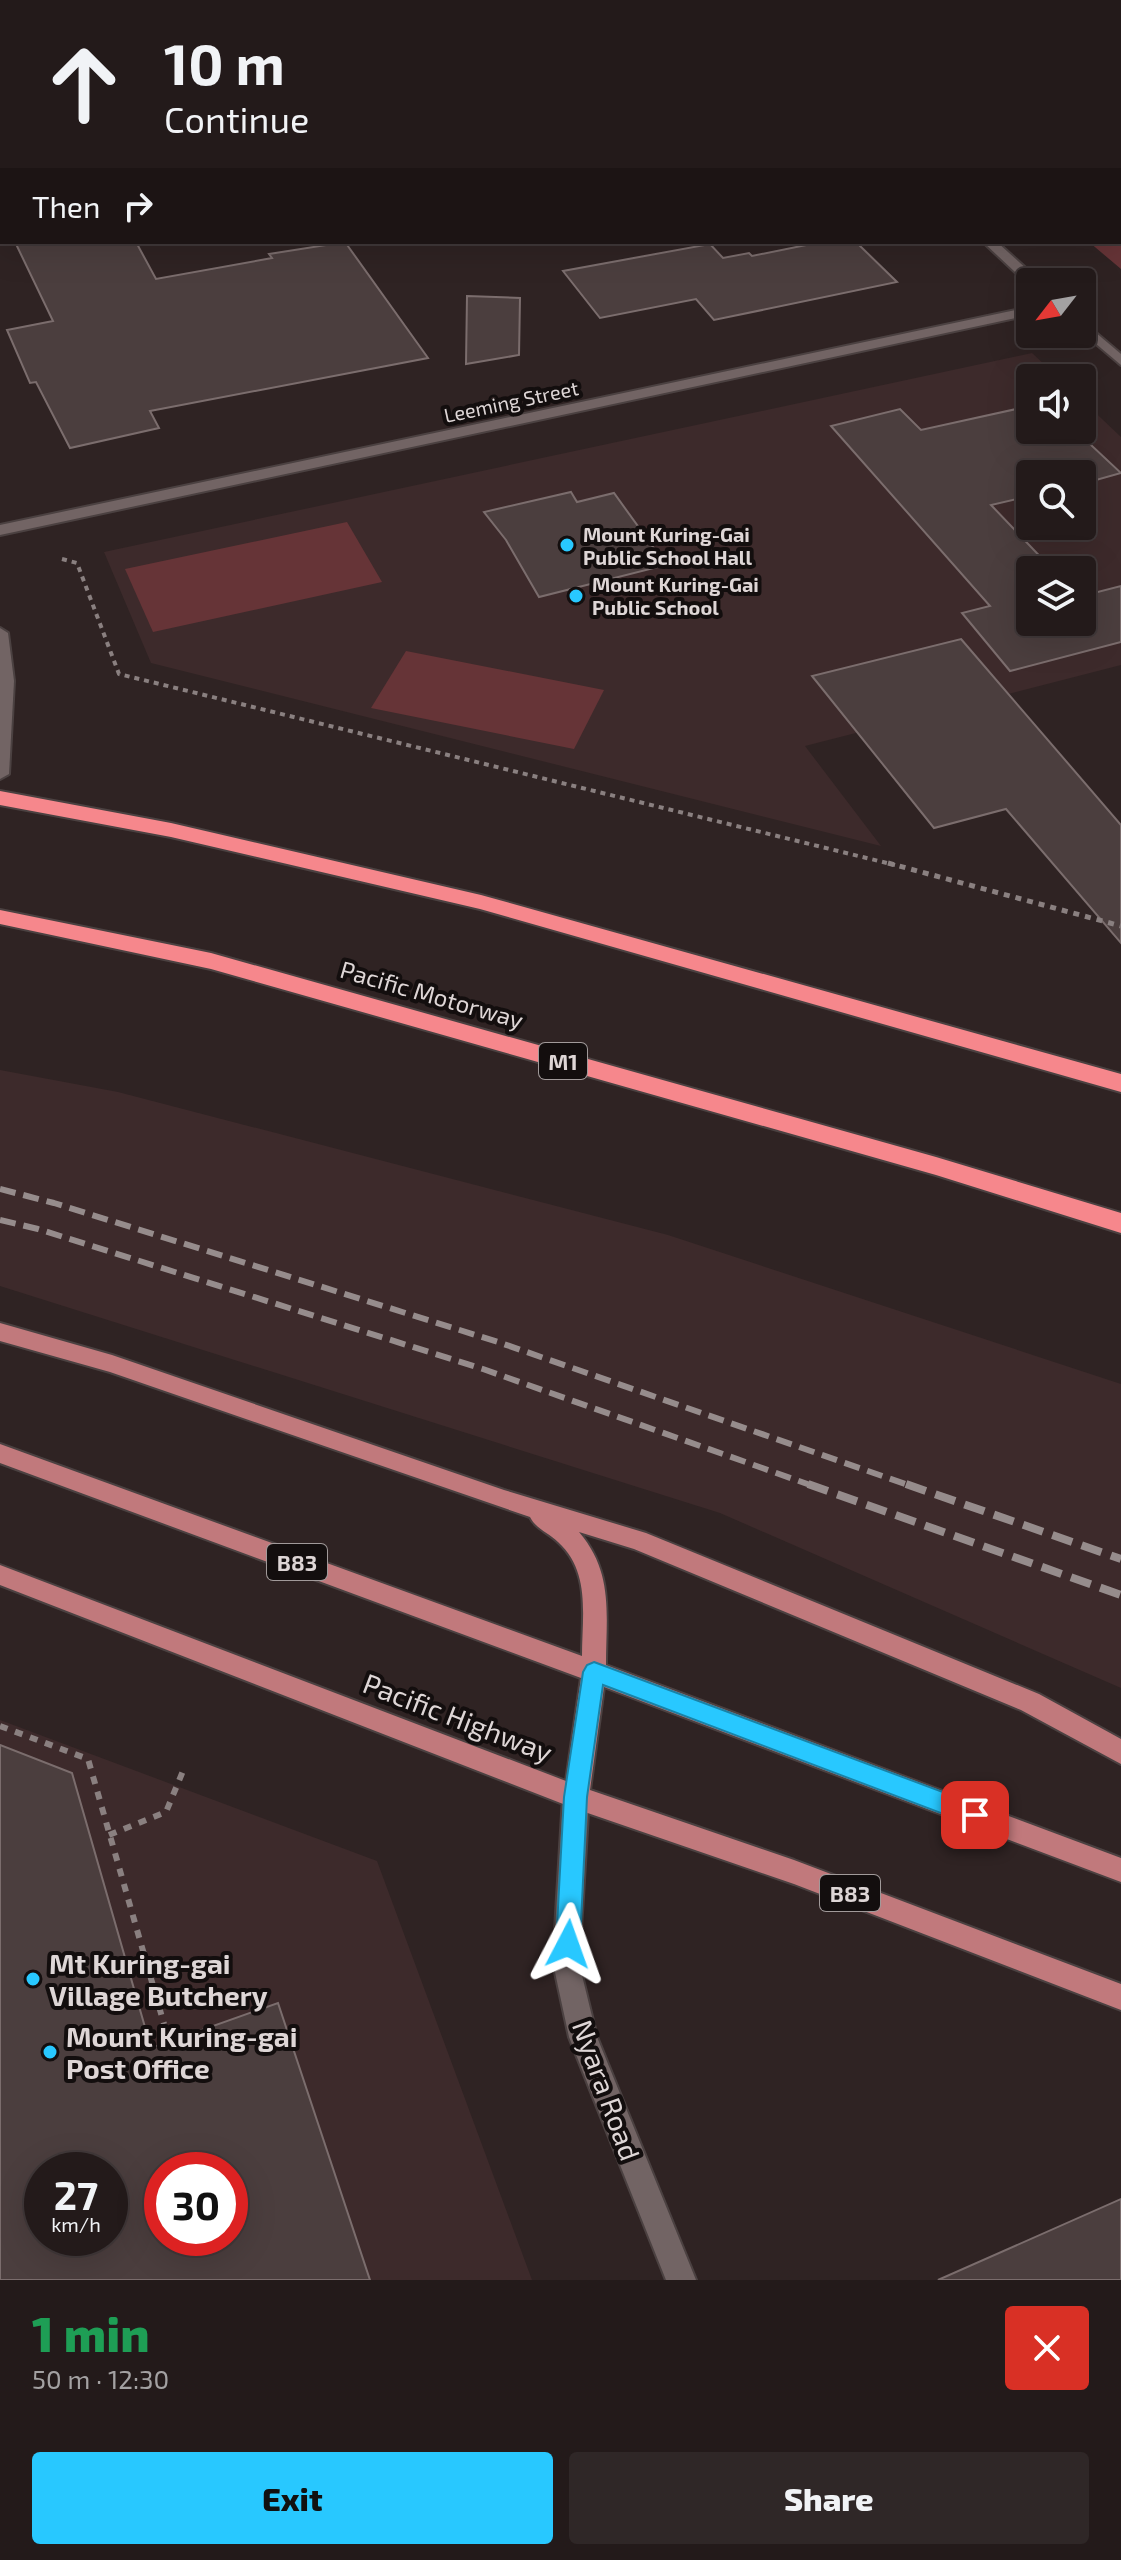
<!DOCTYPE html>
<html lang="en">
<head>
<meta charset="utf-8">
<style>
  :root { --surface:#231a1a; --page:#2f2727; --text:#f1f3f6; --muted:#a3a1a2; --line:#403839; --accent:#28c8ff }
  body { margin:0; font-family:"Exo 2",sans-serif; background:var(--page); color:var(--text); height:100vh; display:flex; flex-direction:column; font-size:30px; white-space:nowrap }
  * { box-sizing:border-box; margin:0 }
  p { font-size:26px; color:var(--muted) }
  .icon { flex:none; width:44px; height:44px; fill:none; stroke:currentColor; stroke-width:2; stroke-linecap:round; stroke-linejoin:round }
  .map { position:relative; height:2280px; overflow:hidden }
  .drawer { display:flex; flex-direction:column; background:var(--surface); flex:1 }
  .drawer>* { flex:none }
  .top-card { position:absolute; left:0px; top:0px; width:1122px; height:244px; box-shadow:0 8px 32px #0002,0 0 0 2px var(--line); background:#231a1a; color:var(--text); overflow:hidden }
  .needle { width:52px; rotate:239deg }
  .buttons { position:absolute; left:1016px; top:268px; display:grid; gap:16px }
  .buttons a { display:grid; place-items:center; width:80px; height:80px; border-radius:8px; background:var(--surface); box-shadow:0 8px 32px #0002,0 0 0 2px var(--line); font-size:40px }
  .speed { position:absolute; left:24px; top:2152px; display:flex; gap:16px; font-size:40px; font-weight:700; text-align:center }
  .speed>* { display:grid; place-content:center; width:104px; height:104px; border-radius:50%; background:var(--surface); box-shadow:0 8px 32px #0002,0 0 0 2px var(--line); line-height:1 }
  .speed small { font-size:20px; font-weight:400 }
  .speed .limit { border:12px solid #d22; background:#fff; color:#111 }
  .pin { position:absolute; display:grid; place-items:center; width:68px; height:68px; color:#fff; margin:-34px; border-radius:16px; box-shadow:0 4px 12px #0006 }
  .me { position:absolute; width:88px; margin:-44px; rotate:4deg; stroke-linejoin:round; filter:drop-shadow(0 0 6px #0008) }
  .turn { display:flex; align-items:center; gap:28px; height:168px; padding:0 32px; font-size:36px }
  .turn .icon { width:104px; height:104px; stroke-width:2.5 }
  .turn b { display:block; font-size:56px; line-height:68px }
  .then { display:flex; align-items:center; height:76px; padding:0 32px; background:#0003; gap:16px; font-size:30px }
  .round { display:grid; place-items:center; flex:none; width:84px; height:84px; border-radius:8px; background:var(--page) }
  .headline { display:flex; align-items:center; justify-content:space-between; height:136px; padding:0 32px }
  h1 { font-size:48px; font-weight:800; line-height:60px; color:#1e9e55 }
  .button { display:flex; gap:16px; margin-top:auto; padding:16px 32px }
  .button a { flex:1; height:92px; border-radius:8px; background:var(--accent); color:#111; font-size:32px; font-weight:800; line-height:92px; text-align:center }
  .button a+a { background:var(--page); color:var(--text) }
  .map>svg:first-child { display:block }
  .built { fill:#3d2a2b; fill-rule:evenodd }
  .green { fill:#663437 }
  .building { fill:#4b3e3e; stroke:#7b6d6d; stroke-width:2; fill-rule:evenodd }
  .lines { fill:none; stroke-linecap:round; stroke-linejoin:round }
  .minor-casing { stroke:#4b4141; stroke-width:4 }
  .major-casing { stroke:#4b4141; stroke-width:4 }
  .highway-casing { stroke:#4b4141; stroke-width:4 }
  .path-far3 { stroke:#8a8080; stroke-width:3; stroke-dasharray:4 4; stroke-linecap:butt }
  .path-far2 { stroke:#8a8080; stroke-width:4; stroke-dasharray:5 5; stroke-linecap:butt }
  .path-far1 { stroke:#8a8080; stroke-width:5; stroke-dasharray:6 6; stroke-linecap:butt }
  .path { stroke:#8a8080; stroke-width:6; stroke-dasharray:8 8; stroke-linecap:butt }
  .minor { fill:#726464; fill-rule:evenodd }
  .major { fill:#c1797c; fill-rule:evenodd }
  .highway { fill:#f6878c; fill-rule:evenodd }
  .rail-far1 { stroke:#968c8c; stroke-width:6; stroke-dasharray:16 8; stroke-linecap:butt }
  .rail { stroke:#968c8c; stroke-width:8; stroke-dasharray:21 10; stroke-linecap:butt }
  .route { fill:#28c8ff; stroke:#1a82a6; stroke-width:2 }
  .poi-dot { fill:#28c8ff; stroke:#130e0e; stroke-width:3 }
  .labels { text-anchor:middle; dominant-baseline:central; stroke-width:8; stroke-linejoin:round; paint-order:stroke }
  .far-street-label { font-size:20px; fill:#ded6d6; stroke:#130e0e }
  .far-poi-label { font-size:20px; font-weight:bold; fill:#ded6d6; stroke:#130e0e; text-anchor:start }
  .shield { fill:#130e0e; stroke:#a19a9a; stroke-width:2 }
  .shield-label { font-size:22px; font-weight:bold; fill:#ded6d6 }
  .street-label { font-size:24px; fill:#ded6d6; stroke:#130e0e }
  .near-street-label { font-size:28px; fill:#ded6d6; stroke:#130e0e }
  .near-poi-label { font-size:28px; font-weight:bold; fill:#ded6d6; stroke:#130e0e; text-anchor:start }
</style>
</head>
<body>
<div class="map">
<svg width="1121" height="2280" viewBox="0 0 1121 2280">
  <rect width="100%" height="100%" fill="#2f2323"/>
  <!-- built -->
  <g class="built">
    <path d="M1032,353L1059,378H1030V430H1082V400L1121,437V665L805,746L881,846L151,663L104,552ZM1030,474H1082V526H1030ZM1030,570H1082V622H1030Z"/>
    <path d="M0,1070L118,1092L668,1235L1121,1384V1688L720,1513L0,1286Z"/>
    <path d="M0,1720L377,1861L532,2280H0ZM42,2170H110V2238H42ZM162,2170H230V2238H162Z"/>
  </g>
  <!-- green -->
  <g class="green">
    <path d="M802,0H1121V269L1089,242H1120V2Z"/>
    <path d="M347,522L382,582L153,632L125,569Z"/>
    <path d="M406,651L604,690L574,749L371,708Z"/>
  </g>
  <!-- building -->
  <g class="building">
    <path d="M15,242H136L156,279L272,258L269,254L345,242L428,358L150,411L159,428L70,448L36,382L30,383L7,330L53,321Z"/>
    <path d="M821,242H856L897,282L714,320L696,299L600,318L563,271L710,244L723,258L749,253L752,256Z"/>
    <path d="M467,296L520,298L519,355L466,364Z"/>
    <path d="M1030,406V430H1075L1121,473L1082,484V474H1030V496L991,505L1053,570H1030V622H1082V596L1121,586V642L1010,671L962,613L990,606L831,426L900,409L921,430Z"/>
    <path d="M571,492L577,502L614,493L666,565L539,597L506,540L484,512Z"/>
    <path d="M961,639L1121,825V943L1006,809L934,828L812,676Z"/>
    <path d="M0,1745L72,1773L151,2048L278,2003L370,2280H0ZM42,2170H110V2238H42ZM162,2170H230V2238H162Z"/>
    <path d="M1121,2199V2280H938Z"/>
  </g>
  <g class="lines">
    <!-- minor casing -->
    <g class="minor-casing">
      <g id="minor">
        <path d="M3,0H25L2,3Z"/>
        <path d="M716,0H727L728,2H717Z"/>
        <path d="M983,242H997L1041,282H1030L1029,285Z"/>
        <path d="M1030,307V315L0,535V525Z"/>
        <path d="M1082,321L1121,354V365L1082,332Z"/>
        <path d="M0,628L8,633L14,681L9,774L0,779Z"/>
        <path d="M576,1785L585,1789L589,1797L579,1963L597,2037L696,2280H666L569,2037L553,1963L563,1797L567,1789Z"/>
      </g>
    </g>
    <!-- major casing -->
    <g class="major-casing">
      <path id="major" d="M0,1323L112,1355L504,1490L646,1533L1039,1694L1121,1739V1764L1021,1710L634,1549L579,1532C614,1573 606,1615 606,1665L1121,1858V1882L604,1687L590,1790L794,1860L1121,1984V2010L794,1884L576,1809L0,1585V1565L566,1781L581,1678L0,1463V1444L582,1656C582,1616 591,1572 558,1542C549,1533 536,1529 530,1517L110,1372L0,1341Z"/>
    </g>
    <!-- highway casing -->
    <g class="highway-casing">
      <g id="highway">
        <path d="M0,791L171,823L481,895L1121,1074V1092L480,909L171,837L0,805Z"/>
        <path d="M0,910L211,953L936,1157L1121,1213V1233L936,1175L211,969L0,924Z"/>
      </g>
    </g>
    <!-- path-far3 -->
    <path class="path-far3" d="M1030,2L1034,0"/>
    <!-- path-far2 -->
    <path class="path-far2" d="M62,559L77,563L119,674L895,865"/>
    <!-- path-far1 -->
    <path class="path-far1" d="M888,863L1121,926"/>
    <!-- path -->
    <g class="path">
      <path d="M0,1726L88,1759L164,2024"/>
      <path d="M109,1835L166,1812L183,1771"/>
    </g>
    <!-- minor -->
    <use href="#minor" class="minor"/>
    <!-- major -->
    <use href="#major" class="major"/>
    <!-- highway -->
    <use href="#highway" class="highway"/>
    <!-- rail-far1 -->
    <g class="rail-far1">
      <path d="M0,1189L54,1203L498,1342L911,1486"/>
      <path d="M0,1220L38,1229L483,1369L813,1486"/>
    </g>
    <!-- rail -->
    <g class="rail">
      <path d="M808,1484L1121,1595"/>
      <path d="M906,1484L1121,1559"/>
    </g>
  </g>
  <!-- route -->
  <path class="route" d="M594,1662L983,1807L986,1815L983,1823L975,1826L603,1685L587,1797L580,1944L576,1952L568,1955L559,1952L556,1944L564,1797L583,1672L587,1665Z"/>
  <!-- markers -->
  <g class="poi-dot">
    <circle cx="567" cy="545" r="8"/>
    <circle cx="576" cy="596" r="8"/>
    <circle cx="33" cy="1979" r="8"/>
    <circle cx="50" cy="2052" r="8"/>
  </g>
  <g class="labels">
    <!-- far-street labels -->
    <g class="far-street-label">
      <text transform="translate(511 401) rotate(-12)">Leeming Street</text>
    </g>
    <!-- far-poi labels -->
    <g class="far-poi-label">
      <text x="583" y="534">Mount Kuring-Gai<tspan x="583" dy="23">Public School Hall</tspan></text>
      <text x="592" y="584">Mount Kuring-Gai<tspan x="592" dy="23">Public School</tspan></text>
    </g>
    <!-- shield labels -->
    <g class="shield">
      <rect x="539" y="1043" width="48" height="36" rx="6"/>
      <rect x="267" y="1544" width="60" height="36" rx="6"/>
      <rect x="820" y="1875" width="60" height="36" rx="6"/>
    </g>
    <g class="shield-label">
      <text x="563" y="1061">M1</text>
      <text x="297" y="1562">B83</text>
      <text x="850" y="1893">B83</text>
    </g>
    <!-- street labels -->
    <g class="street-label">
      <text transform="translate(432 994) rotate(16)">Pacific Motorway</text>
    </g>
    <!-- near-street labels -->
    <g class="near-street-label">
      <text transform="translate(458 1717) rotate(21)">Pacific Highway</text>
      <text transform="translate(607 2090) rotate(70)">Nyara Road</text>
    </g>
    <!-- near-poi labels -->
    <g class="near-poi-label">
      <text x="49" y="1963">Mt Kuring-gai<tspan x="49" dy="32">Village Butchery</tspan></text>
      <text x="66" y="2036">Mount Kuring-gai<tspan x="66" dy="32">Post Office</tspan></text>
    </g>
  </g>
</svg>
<div class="buttons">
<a><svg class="needle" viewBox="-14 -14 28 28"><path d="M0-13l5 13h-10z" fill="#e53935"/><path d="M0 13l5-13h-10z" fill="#a3a1a2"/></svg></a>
<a><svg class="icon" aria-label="sound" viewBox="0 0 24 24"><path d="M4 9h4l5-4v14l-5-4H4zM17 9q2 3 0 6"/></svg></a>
<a><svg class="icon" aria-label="search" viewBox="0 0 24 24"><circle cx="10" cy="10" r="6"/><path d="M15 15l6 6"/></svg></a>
<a><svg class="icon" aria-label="layers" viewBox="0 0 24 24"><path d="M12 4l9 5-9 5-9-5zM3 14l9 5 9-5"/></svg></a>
</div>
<div class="speed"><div>27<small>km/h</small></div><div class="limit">30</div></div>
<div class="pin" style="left:975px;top:1815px;background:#d93025"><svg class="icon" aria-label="arrive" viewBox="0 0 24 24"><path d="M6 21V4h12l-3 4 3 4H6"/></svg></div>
<svg class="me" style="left:568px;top:1944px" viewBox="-20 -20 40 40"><path d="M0-17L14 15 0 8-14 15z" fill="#28c8ff" stroke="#fff" stroke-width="4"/></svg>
<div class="top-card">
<div class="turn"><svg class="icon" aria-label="ahead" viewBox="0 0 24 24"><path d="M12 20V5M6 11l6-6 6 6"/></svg><div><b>10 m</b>Continue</div></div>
<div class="then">Then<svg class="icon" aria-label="right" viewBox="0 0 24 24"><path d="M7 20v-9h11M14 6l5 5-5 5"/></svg></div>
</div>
</div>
<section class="drawer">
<div class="headline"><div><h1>1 min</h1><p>50 m · 12:30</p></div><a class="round" style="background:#d93025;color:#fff"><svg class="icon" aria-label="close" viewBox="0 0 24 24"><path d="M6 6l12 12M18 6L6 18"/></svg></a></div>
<div class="button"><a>Exit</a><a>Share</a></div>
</section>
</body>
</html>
